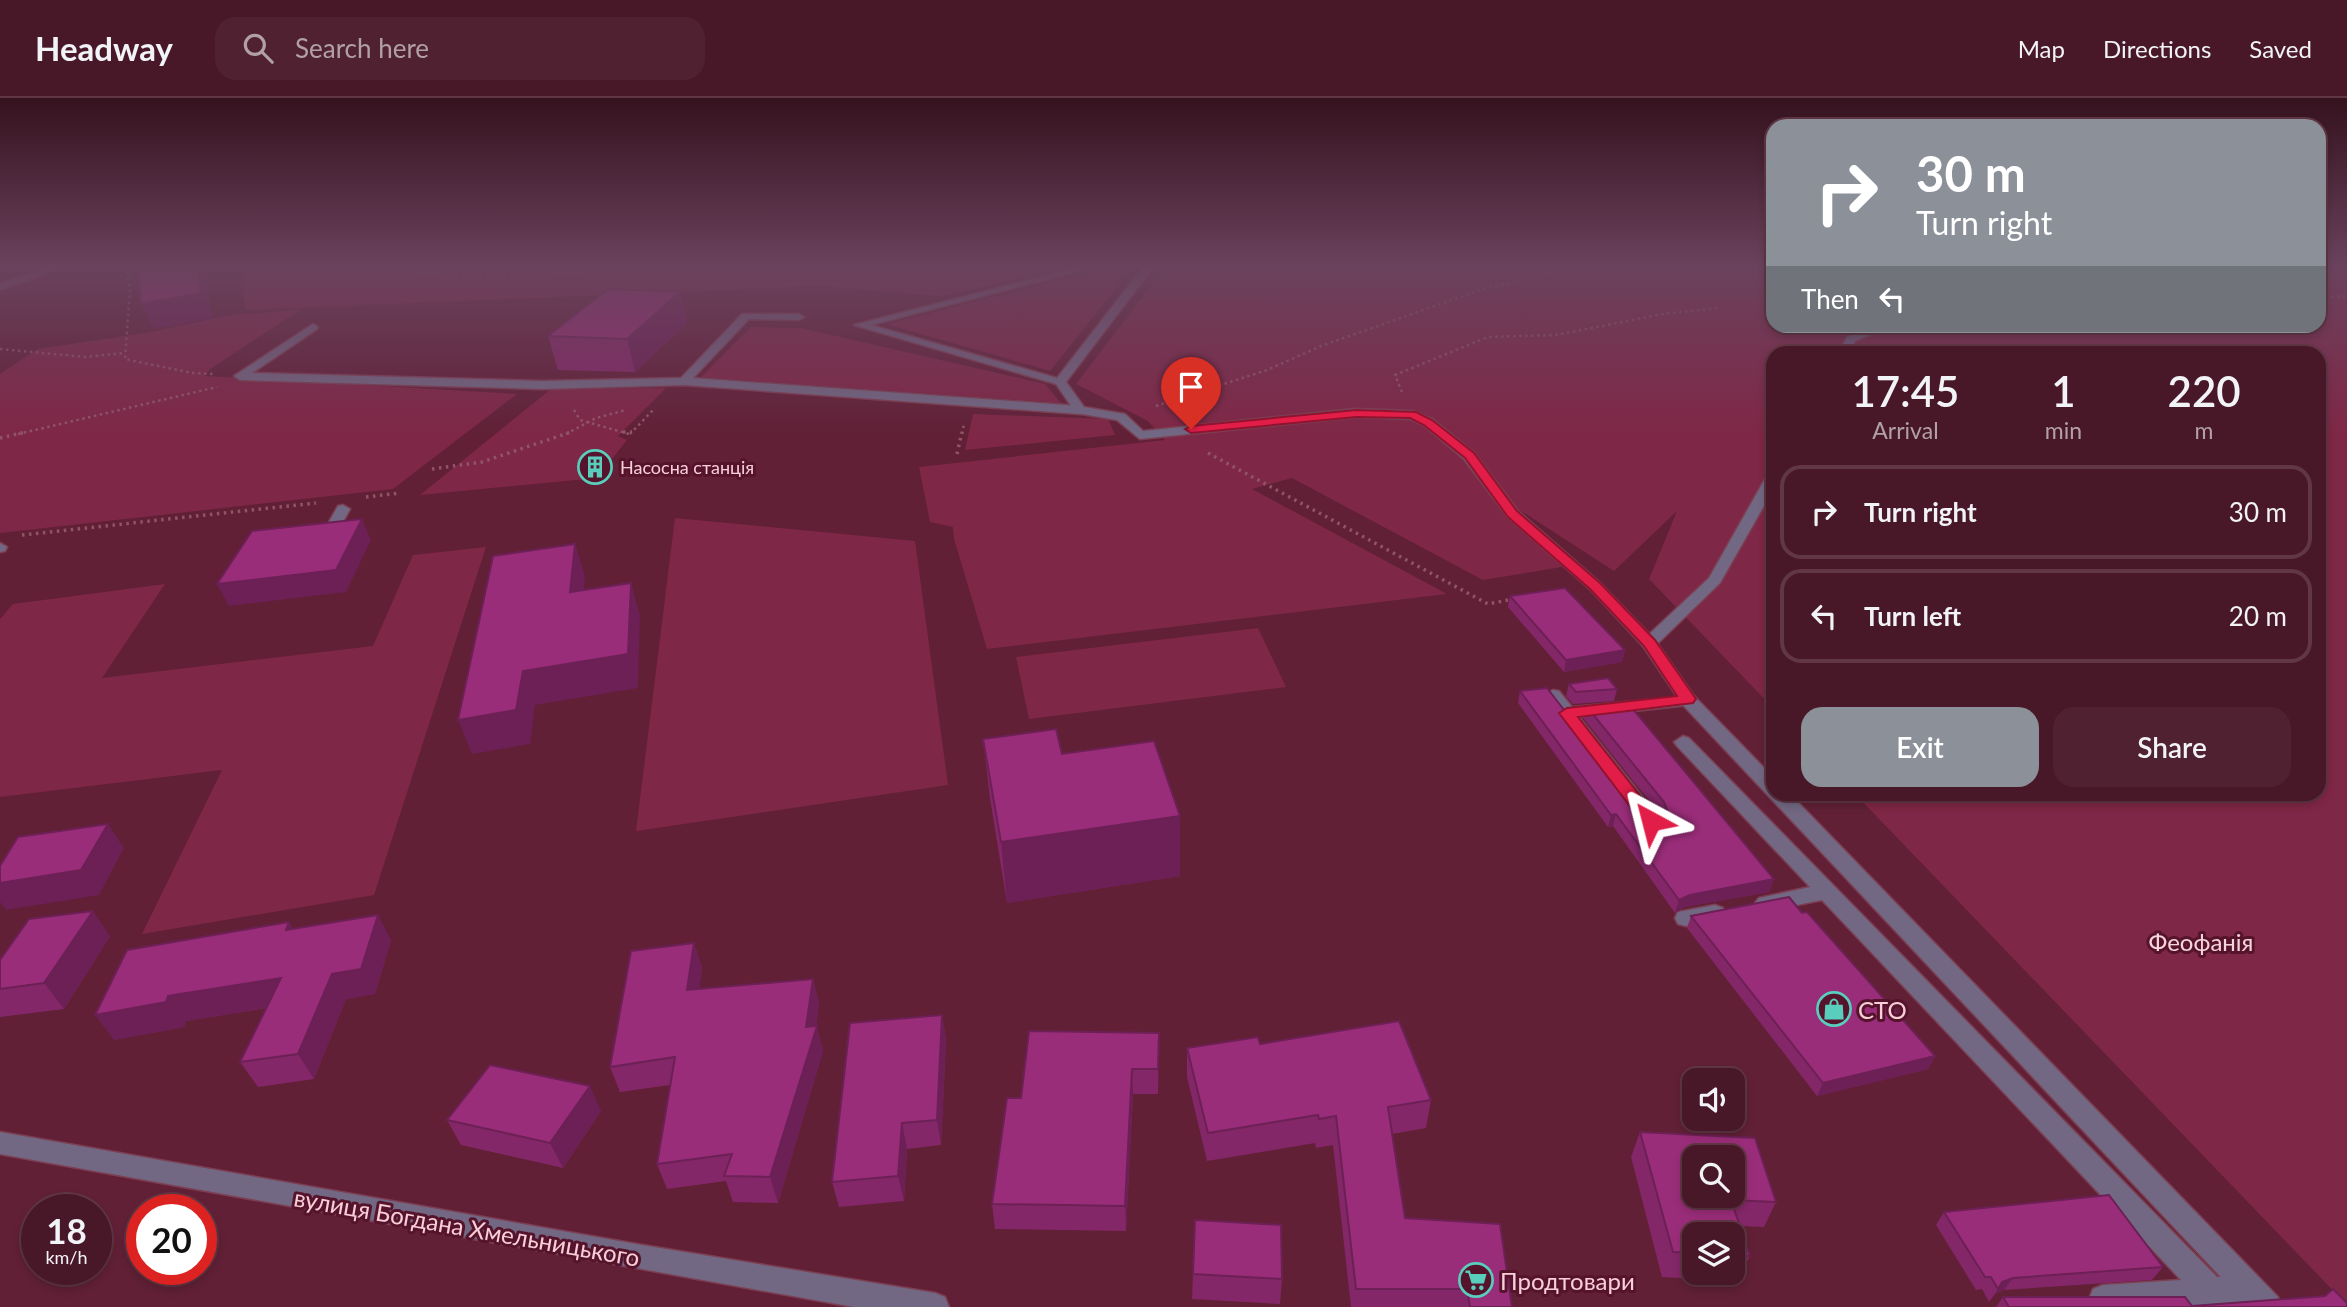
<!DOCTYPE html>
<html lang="en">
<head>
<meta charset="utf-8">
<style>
  :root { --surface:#491828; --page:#502130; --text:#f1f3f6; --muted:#b1a0a8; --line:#613745; --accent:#8c9099 }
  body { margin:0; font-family:Lato,sans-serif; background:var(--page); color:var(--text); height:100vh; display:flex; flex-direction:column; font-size:26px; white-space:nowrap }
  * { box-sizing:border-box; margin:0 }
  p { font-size:23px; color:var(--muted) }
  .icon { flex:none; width:38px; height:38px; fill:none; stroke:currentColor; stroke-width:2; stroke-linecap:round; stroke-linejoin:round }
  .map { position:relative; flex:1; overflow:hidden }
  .sheet { position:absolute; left:1766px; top:248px; width:560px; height:455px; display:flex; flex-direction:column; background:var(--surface); border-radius:21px; box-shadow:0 4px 10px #0003,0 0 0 2px var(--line) }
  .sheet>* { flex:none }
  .hud { position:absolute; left:1766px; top:21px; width:560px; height:214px; border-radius:21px; box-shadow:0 4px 10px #0003,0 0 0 2px var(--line); background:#8c9099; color:#fff; overflow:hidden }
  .fabs { position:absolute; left:1682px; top:970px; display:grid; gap:14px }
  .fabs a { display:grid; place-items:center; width:63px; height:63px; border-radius:14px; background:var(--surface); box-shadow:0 4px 10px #0003,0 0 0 2px var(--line); font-size:35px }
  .speed { position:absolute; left:21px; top:1096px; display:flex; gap:14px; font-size:35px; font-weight:700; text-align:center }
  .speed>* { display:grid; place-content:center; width:91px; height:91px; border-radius:50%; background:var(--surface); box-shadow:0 4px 10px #0003,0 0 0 2px var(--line); line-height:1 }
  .speed small { font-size:18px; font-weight:400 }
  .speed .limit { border:10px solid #d22; background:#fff; color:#111 }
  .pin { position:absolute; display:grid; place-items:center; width:60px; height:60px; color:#fff; margin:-72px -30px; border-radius:50% 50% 50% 0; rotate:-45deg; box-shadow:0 0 7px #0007 }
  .pin .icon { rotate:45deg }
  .me { position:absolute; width:77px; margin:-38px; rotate:322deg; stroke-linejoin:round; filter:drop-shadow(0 0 5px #0008) }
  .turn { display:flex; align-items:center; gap:24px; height:147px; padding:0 35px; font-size:32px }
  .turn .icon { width:91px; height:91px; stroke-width:2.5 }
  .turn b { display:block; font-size:49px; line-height:60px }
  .then { display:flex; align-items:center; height:66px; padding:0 35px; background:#0003; gap:14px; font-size:26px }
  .eta { display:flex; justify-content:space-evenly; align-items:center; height:119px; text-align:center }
  .eta b { font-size:42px; font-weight:600; line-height:49px }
  .action { display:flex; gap:14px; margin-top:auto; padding:14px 35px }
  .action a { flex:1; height:80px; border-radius:21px; background:var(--accent); color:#fff; font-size:28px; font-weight:600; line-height:80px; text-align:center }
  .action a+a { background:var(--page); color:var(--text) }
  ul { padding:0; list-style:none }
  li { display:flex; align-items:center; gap:21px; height:94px; margin:0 14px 10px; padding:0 21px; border:4px solid var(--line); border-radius:21px }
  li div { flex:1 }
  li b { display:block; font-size:26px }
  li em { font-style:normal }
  header { display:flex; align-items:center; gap:42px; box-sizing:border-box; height:98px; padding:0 35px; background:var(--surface); border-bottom:2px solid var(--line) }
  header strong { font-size:33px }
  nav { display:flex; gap:38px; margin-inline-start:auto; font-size:24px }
  .search { width:490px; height:63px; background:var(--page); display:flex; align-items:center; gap:18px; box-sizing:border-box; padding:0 24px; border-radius:21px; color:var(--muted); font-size:26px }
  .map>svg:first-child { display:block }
  .green { fill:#7f2746 }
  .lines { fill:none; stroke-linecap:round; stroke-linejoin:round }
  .service-casing { stroke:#7c3f53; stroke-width:3 }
  .minor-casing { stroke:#7c3f53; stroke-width:3 }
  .tertiary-casing { stroke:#7c3f53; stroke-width:3 }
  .path-far1 { stroke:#8f5567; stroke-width:2.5; stroke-dasharray:2.5 3.5; stroke-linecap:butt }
  .path { stroke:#8f5567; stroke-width:3.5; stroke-dasharray:2.5 4.5; stroke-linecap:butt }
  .service { fill:#726883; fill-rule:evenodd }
  .minor { fill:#726883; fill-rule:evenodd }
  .tertiary { fill:#726883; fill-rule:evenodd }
  .wall { fill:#842768; fill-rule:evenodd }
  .shaded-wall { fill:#6c2055 }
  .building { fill:#9a2d79; stroke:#6c2055; stroke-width:2; fill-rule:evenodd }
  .route { fill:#e11d48; stroke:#92132f; stroke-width:2 }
  .labels { text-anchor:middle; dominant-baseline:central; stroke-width:6; stroke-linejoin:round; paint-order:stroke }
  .far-poi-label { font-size:18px; fill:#f8ced8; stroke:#55142c; text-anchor:start }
  .near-park-label { font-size:24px; fill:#f6d4db; stroke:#55142c }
  .near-poi-label { font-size:24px; fill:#f8ced8; stroke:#55142c; text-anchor:start }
  .near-street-label { font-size:24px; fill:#f8ced8; stroke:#55142c }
</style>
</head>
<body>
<header>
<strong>Headway</strong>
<div class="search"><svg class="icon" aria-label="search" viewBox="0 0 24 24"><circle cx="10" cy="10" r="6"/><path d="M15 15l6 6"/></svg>Search here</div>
<nav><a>Map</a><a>Directions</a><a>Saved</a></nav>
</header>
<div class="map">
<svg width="2347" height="1209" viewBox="0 0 2347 1209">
  <rect width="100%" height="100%" fill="#612036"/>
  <!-- green -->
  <g class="green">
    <path d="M241,168H1076L941,198L819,188L245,212Z"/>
    <path d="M1117,168H1134L1050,273L886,226Z"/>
    <path d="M1166,168H1773V228H2319V168H2347V1207L1856,697L2319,696V256H1773V610L1649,481L1677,413L1614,473L1501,400L1562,469L1483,482L1292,380L1252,391L1447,496L987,551L954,441L953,429L930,424L919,369L1165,342L1148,323L1076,286Z"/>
    <path d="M300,212L210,271L205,278L517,296L393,391L0,435V276L38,251L151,234L230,217Z"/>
    <path d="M751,229L801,230L1045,286L1061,305L701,279Z"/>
    <path d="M666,290L618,338L627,342L597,380L420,397L551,291Z"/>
    <path d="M973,316L1108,321L1115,337L965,352Z"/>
    <path d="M675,420L915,443L948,687L636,733Z"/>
    <path d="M486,449L374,797L142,836L222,672L0,699V521L13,506L165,486L102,580L373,548L413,457Z"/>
    <path d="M1258,530L1286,589L1029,621L1016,559Z"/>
  </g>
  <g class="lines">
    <!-- service casing -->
    <g class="service-casing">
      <g id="service">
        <path d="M51,168H65L0,192V186Z"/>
        <path d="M742,216H799L804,219L799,222L749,221L693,280L1080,308L1086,312L1080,316L684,287L542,291L240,282L234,278L313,226L318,229L317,231L252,275L542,283L681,280Z"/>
        <path d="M1877,228H1891L1855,243L1849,256H1838L1847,239Z"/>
        <path d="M1773,375V392L1720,485L1655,548H1643L1641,545L1643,542L1709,480L1766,379Z"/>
        <path d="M343,407L350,411L334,440L332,443H322L320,440L338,408Z"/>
        <path d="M0,445L7,449L5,453L0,454Z"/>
        <path d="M1553,592L1559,593L1572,609L1694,598L1697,602L1694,606L1688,607L1579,619L1658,718L1661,723L1658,728H1644L1544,597Z"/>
        <path d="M1683,638L1689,640L2217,1179L2250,1177L2260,1181L2264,1190L2260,1199L2250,1203L2177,1209H2092L2089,1201L2093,1191L2103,1187L2181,1182L1822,802L1766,813L1759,810L1755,805L1759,800L1810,789L1677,648L1674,644Z"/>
        <path d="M1715,807L1723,810L1726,815L1723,820L1686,828L1678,826L1675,820L1678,814Z"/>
      </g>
    </g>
    <!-- minor casing -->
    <g class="minor-casing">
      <path id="minor" d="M1083,168H1100L871,227L1057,280L1144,168H1154L1066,284L1084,309L1125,316L1143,333L1355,311L1412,313L1432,321L1474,355L1518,413L1600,485L1655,542L1694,598L1773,679V696H1790L2278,1199L2282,1209H2249L1682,606L1643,548L1590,491L1508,419L1464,361L1424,327L1410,321L1355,319L1140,341L1117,322L1076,315L1056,286L854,227Z"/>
    </g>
    <!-- tertiary casing -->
    <g class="tertiary-casing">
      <path id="tertiary" d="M0,1034L642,1147L935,1195L945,1199L949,1209H854L0,1056Z"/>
    </g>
    <!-- path-far1 -->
    <g class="path-far1">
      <path d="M126,168L130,191L125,261L192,275L214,276"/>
      <path d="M385,168L453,179H535L622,168"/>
      <path d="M2319,199L2347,198"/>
      <path d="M0,251L86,259L124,255"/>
      <path d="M1402,294L1395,277L1488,239L1556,237L1663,216L1719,210"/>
      <path d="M1156,308L1267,272L1321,248L1480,192L1546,176L1564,168"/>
      <path d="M574,312L580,322L629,336"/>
      <path d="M18,336L217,289"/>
      <path d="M566,336L596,320L626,312"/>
      <path d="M630,336L655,310"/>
      <path d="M962,336L964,326"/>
    </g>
    <!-- path -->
    <g class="path">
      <path d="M623,334H632"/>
      <path d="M0,340L26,334"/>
      <path d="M1208,355L1488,506L1513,501"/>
      <path d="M957,356L962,334"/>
      <path d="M432,371L482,364L571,334"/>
      <path d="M366,399L400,395"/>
      <path d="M22,437L316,405"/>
    </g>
    <!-- service -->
    <use href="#service" class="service"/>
    <!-- minor -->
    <use href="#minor" class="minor"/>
    <!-- tertiary -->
    <use href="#tertiary" class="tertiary"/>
  </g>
  <!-- wall -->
  <g class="wall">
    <path d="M680,194L687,225L635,274L558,272L548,238Z"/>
    <path d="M1510,498L1625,552L1622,564L1564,574L1508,509Z"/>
    <path d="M1569,586L1617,591L1614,603L1573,606L1566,598Z"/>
    <path d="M1520,593L1646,717L1661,718L1584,621L1587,609L1774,781L1769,794L1685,809L1675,815L1613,728L1608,729L1518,605Z"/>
    <path d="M983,641L1062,656L1180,718V778L1007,805L990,700Z"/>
    <path d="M1802,815L1935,958L1928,971L1817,998L1687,830L1691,818Z"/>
    <path d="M289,824L293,831L391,842L375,896L346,901L314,981L258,989L240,964L266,910L186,923L184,929L114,942Z"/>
    <path d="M110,838L64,911L0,919V862Z"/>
    <path d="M694,845L702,870L699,891L813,881L819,906L816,928L823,953L778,1105L733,1104L726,1083L667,1091L657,1066L670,987L620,994L610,969Z"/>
    <path d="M942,917L946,942L941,1047L907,1051L904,1103L839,1109L832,1084Z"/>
    <path d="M1159,935L1158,996H1133L1126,1133L995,1131L992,1106L1021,1000Z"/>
    <path d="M1260,946L1431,1002L1426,1030L1392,1036L1405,1120L1512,1209H1351L1333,1047L1316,1050L1315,1045L1207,1063L1187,979V950Z"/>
    <path d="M601,1013L563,1070L461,1047L447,1022Z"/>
    <path d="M1640,1034L1776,1104L1764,1129L1740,1128L1750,1158L1738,1183L1662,1179L1631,1059ZM1694,1136H1732V1174H1694Z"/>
    <path d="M1944,1114L2163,1169L2152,1182L2004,1192L1995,1196L1989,1204L1982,1191L1976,1192L1936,1127Z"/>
    <path d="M1193,1176L1282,1181L1280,1206L1192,1201Z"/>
    <path d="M2003,1199L2192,1208L2347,1209H1996Z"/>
  </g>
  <!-- shaded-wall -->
  <g class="shaded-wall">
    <path d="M198,168H205L212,220L153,231L141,206Z"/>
    <path d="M680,194L687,225L635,274L627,241Z"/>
    <path d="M362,421L371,442L346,494L229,508L217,486Z"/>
    <path d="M575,446L585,478L581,526L570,494Z"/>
    <path d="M631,485L640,517L638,590L535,607L530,646L472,656L458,622L523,573Z"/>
    <path d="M1625,552L1622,564L1564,574L1566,562Z"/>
    <path d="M1616,716L1613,728L1608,729L1611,717Z"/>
    <path d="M1180,718V778L1007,805L1001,744Z"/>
    <path d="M108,726L124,750L99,797L6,812L0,804V785Z"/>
    <path d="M1774,781L1769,794L1685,809L1675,815L1679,802L1690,797Z"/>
    <path d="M93,813L110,838L64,911L44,885Z"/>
    <path d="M378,817L391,842L375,896L346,901L314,981L298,956L332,876Z"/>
    <path d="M289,824L304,849L286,832Z"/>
    <path d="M694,845L702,870L696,917L687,892Z"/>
    <path d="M281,880L296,905L186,923L184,929L114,942L95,917L168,898Z"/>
    <path d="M813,881L819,906L816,931L817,928L823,953L778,1105L770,1079Z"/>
    <path d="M942,917L946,942L941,1047L937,1022Z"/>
    <path d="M1159,935V960L1158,996V971Z"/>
    <path d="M1935,958L1928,971L1817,998L1823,985Z"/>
    <path d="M1132,971L1133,996L1126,1133L1125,1108Z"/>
    <path d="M590,988L601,1013L563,1070L550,1045Z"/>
    <path d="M902,1025L907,1051L904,1103L898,1078Z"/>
    <path d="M2013,1180L2004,1192L1995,1196L2002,1184Z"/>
  </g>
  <!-- building -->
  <g class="building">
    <path d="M138,168H198L201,195L141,206Z"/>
    <path d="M608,191L680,194L627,241L548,238Z"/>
    <path d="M362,421L336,472L217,486L252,433Z"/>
    <path d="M575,446L570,494L631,485L628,556L523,573L516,612L458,622L493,458Z"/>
    <path d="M1565,490L1625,552L1566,562L1510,498Z"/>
    <path d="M1608,580L1617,591L1576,594L1569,586Z"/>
    <path d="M1547,590L1646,717L1662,718L1667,712L1664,704L1587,609L1628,605L1774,781L1690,797L1679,802L1616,716L1611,717L1520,593Z"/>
    <path d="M1056,631L1062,656L1154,643L1180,718L1001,744L983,641Z"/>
    <path d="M108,726L81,772L0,785V768L18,739Z"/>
    <path d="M1789,799L1802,815L1807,814L1935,958L1823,985L1691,818Z"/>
    <path d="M93,813L44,885L0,891V862L29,821Z"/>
    <path d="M378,817L361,871L332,876L298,956L240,964L281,880L168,898L166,904L95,917L127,852L289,824L286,832Z"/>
    <path d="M694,845L687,892L813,881L806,929L817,928L770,1079L724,1078L732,1056L657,1066L675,959L610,969L631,853Z"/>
    <path d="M942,917L937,1022L902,1025L898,1078L832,1084L850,925Z"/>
    <path d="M1399,923L1431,1002L1388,1009L1405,1120L1500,1126L1512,1209H1470L1467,1191H1356L1336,1018L1319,1021L1318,1017L1208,1035L1187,950L1258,939L1260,946Z"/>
    <path d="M1029,933L1159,935L1158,971H1132L1125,1108L992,1106L1007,1000H1021Z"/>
    <path d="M490,967L590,988L550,1045L447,1022Z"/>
    <path d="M1640,1034L1755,1040L1776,1104L1731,1102L1750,1158L1732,1157V1136H1694V1155L1673,1154ZM1694,1059H1732V1097H1694Z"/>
    <path d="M2109,1097L2163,1169L2013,1180L2002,1184L1998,1191L1991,1179H1985L1944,1114Z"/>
    <path d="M1195,1122L1281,1127L1282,1181L1193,1176Z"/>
    <path d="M2333,1191L2347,1205V1209H2009L2003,1199H2185L2192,1208L2325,1198Z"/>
  </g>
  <!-- sky -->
  <linearGradient id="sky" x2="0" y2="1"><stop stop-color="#35121e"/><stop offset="0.5" stop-color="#6a425d"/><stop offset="1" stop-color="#6a425d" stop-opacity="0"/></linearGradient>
  <rect width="2347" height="337" fill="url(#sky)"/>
  <!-- route -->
  <path class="route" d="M1356,312L1416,314L1432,322L1474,355L1517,413L1600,485L1655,542L1696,601L1693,605L1578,619L1657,719L1660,723L1657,728H1645L1559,615L1567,610L1677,598L1644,548L1590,491L1508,419L1465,360L1424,327L1410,320L1356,319L1191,335L1185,331L1191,328Z"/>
  <!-- icons -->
  <defs>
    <g id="building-ring" transform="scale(1.75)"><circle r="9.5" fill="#55142c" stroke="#5acebd" stroke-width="1.5"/><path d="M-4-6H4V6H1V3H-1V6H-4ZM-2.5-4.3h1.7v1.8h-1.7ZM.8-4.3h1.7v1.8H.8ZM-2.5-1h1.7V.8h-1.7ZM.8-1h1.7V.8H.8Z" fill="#5acebd"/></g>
    <g id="shop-ring" transform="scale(1.75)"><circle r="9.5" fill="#55142c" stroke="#5acebd" stroke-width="1.5"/><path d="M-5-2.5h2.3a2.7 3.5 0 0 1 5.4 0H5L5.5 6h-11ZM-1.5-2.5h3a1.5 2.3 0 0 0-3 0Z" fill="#5acebd"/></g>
    <g id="supermarket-ring" transform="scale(1.75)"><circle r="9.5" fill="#55142c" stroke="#5acebd" stroke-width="1.5"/><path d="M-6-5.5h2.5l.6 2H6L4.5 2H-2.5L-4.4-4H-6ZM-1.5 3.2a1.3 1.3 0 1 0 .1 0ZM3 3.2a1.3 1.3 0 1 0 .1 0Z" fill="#5acebd"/></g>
  </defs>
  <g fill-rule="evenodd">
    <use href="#building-ring" x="595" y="369"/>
    <use href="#shop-ring" x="1834" y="911"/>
    <use href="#supermarket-ring" x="1476" y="1182"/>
  </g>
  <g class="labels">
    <!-- far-poi labels -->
    <g class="far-poi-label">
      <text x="620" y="369">Насосна станція</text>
    </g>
    <!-- near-park labels -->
    <g class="near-park-label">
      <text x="2201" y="843">Феофанія</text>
    </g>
    <!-- near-poi labels -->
    <g class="near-poi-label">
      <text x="1858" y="911">СТО</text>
      <text x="1500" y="1182">Продтовари</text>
    </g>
    <!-- near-street labels -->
    <g class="near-street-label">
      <text transform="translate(467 1129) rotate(10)">вулиця Богдана Хмельницького</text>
    </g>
  </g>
</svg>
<div class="fabs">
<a><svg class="icon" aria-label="sound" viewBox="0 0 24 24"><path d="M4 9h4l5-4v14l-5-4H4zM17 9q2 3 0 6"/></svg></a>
<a><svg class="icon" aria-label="search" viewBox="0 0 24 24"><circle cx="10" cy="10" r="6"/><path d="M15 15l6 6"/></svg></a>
<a><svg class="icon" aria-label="layers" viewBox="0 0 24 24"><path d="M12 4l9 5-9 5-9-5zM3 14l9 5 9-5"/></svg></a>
</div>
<div class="speed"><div>18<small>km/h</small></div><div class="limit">20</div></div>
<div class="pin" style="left:1191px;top:331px;background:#d93025"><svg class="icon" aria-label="arrive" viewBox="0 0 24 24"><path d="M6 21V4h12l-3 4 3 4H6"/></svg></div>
<svg class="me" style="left:1651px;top:723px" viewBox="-20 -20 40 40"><path d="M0-17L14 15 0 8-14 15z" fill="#e11d48" stroke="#fff" stroke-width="4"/></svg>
<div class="hud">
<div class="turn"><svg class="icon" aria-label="right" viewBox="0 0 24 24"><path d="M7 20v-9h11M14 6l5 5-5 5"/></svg><div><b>30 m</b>Turn right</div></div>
<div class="then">Then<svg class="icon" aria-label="left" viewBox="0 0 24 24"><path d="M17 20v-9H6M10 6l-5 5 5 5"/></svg></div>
</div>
<section class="sheet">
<div class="eta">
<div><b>17:45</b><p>Arrival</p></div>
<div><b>1</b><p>min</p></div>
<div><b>220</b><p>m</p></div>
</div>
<ul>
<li><svg class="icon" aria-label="right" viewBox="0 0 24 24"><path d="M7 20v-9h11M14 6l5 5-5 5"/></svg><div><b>Turn right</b></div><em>30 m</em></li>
<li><svg class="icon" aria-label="left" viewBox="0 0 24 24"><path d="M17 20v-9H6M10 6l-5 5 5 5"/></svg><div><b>Turn left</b></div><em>20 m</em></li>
</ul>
<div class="action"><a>Exit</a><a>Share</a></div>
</section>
</div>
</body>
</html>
